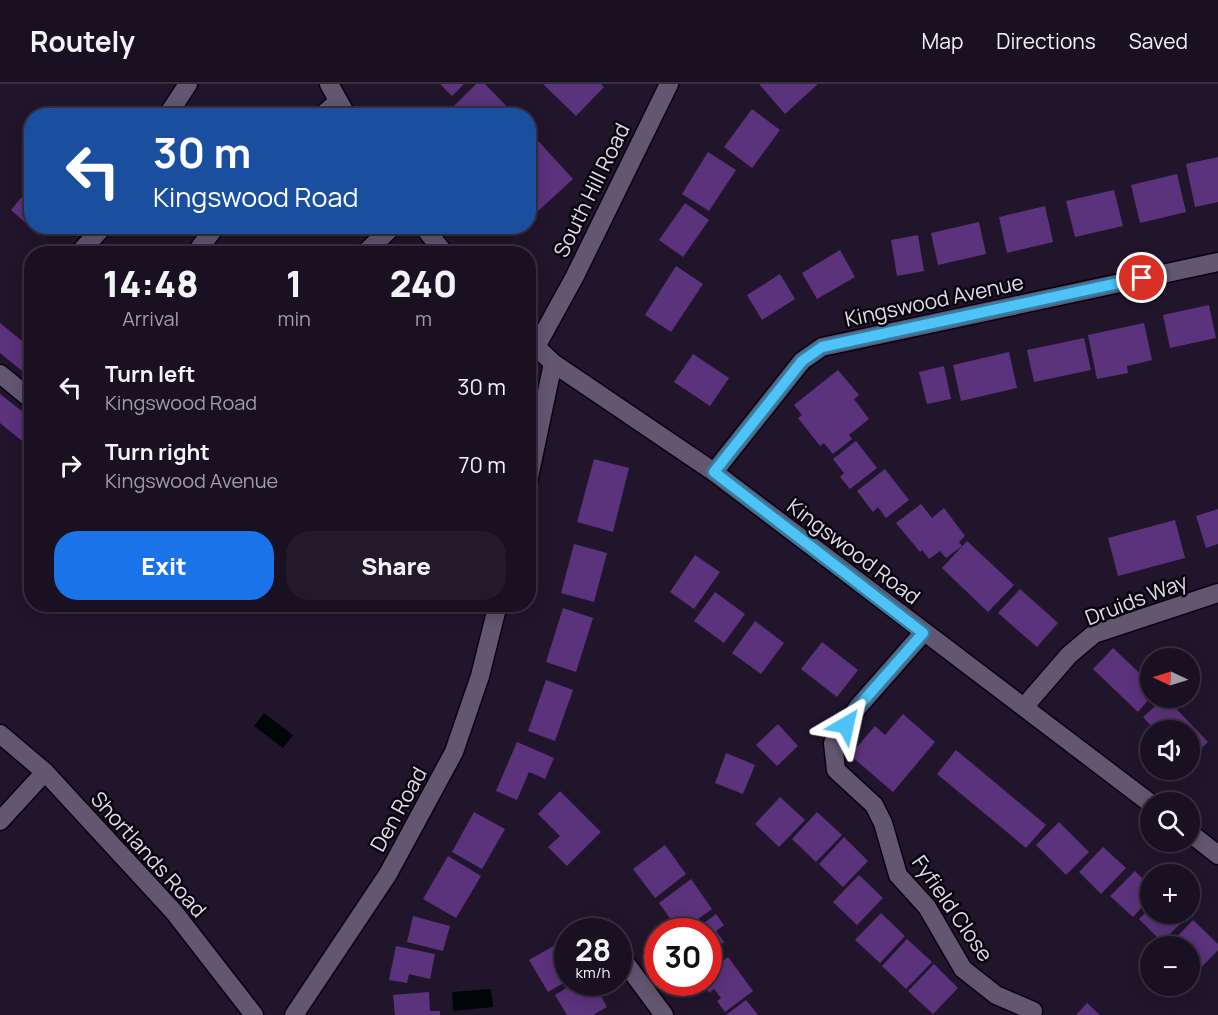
<!DOCTYPE html>
<html lang="en">
<head>
<meta charset="utf-8">
<style>
  :root { --surface:#191021; --page:#22192a; --text:#f1f3f6; --muted:#9f9da5; --line:#37303f; --accent:#1a73e8 }
  body { margin:0; font-family:Manrope,sans-serif; background:var(--page); color:var(--text); height:100vh; display:flex; flex-direction:column; font-size:22px; white-space:nowrap }
  * { box-sizing:border-box; margin:0 }
  p { font-size:20px; color:var(--muted) }
  .icon { flex:none; width:33px; height:33px; fill:none; stroke:currentColor; stroke-width:2; stroke-linecap:round; stroke-linejoin:round }
  .map { position:relative; flex:1; overflow:hidden }
  .drawer { position:absolute; left:24px; top:162px; width:512px; height:366px; display:flex; flex-direction:column; background:var(--surface); border-radius:24px; box-shadow:0 3px 15px #0003,0 0 0 2px var(--line) }
  .drawer>* { flex:none }
  .hud { position:absolute; left:24px; top:24px; width:512px; height:126px; border-radius:24px; box-shadow:0 3px 15px #0003,0 0 0 2px var(--line); background:#1a4fa0; color:#fff; overflow:hidden }
  .needle { width:39px; rotate:274deg }
  .fabs { position:absolute; left:1140px; top:564px; display:grid; gap:12px }
  .fabs a { display:grid; place-items:center; width:60px; height:60px; border-radius:50%; background:var(--surface); box-shadow:0 3px 15px #0003,0 0 0 2px var(--line); font-size:30px }
  .speed { position:absolute; left:554px; top:834px; display:flex; gap:12px; font-size:30px; font-weight:700; text-align:center }
  .speed>* { display:grid; place-content:center; width:78px; height:78px; border-radius:50%; background:var(--surface); box-shadow:0 3px 15px #0003,0 0 0 2px var(--line); line-height:1 }
  .speed small { font-size:15px; font-weight:400 }
  .speed .limit { border:9px solid #d22; background:#fff; color:#111 }
  .pin { position:absolute; display:grid; place-items:center; width:51px; height:51px; color:#fff; margin:-26px; border:3px solid #fff; border-radius:50%; box-shadow:0 2px 6px #0007 }
  .me { position:absolute; width:66px; margin:-33px; rotate:36deg; stroke-linejoin:round; filter:drop-shadow(0 0 4px #0008) }
  .turn { display:flex; align-items:center; gap:21px; height:126px; padding:0 30px; font-size:27px }
  .turn .icon { width:78px; height:78px; stroke-width:2.5 }
  .turn b { display:block; font-size:42px; line-height:51px }
  .eta { display:flex; justify-content:space-evenly; align-items:center; height:102px; text-align:center }
  .eta b { font-size:36px; font-weight:800; line-height:42px }
  .button { display:flex; gap:12px; margin-top:auto; padding:12px 30px }
  .button a { flex:1; height:69px; border-radius:24px; background:var(--accent); color:#fff; font-size:24px; font-weight:800; line-height:69px; text-align:center }
  .button a+a { background:var(--page); color:var(--text) }
  ul { padding:0; list-style:none }
  li { display:flex; align-items:center; gap:18px; height:78px; padding:0 30px }
  li div { flex:1 }
  li b { display:block; font-size:22px }
  li em { font-style:normal }
  header { display:flex; align-items:center; gap:36px; box-sizing:border-box; height:84px; padding:0 30px; background:var(--surface); border-bottom:2px solid var(--line) }
  header strong { font-size:28px }
  nav { display:flex; gap:33px; margin-inline-start:auto; font-size:21px }
  .map>svg:first-child { display:block }
  .water { fill:#000607 }
  .building { fill:#5b327c }
  .lines { fill:none; stroke-linecap:round; stroke-linejoin:round }
  .minor-casing { stroke:#0a0213; stroke-width:21 }
  .minor { stroke:#635671; stroke-width:18 }
  .route-casing { stroke:#337fa1; stroke-width:15 }
  .route { stroke:#4fc3f7; stroke-width:10 }
  .labels { text-anchor:middle; dominant-baseline:central; stroke-width:5; stroke-linejoin:round; paint-order:stroke }
  .street-label { font-size:21px; fill:#e1daea; stroke:#08040d }
</style>
</head>
<body>
<header>
<strong>Routely</strong>
<nav><a>Map</a><a>Directions</a><a>Saved</a></nav>
</header>
<div class="map">
<svg width="1218" height="931" viewBox="0 0 1218 931">
  <rect width="100%" height="100%" fill="#21152c"/>
  <!-- water -->
  <g class="water">
    <path d="M264,629L293,651L283,664L254,642Z"/>
    <path d="M491,905L493,923L453,927L452,908Z"/>
  </g>
  <!-- building -->
  <g class="building">
    <path d="M440,0H464L452,12Z"/>
    <path d="M476,0H485L516,32H453L449,27Z"/>
    <path d="M543,0H601L604,3L576,32Z"/>
    <path d="M759,0H818L785,30Z"/>
    <path d="M752,25L780,46L752,84L724,63Z"/>
    <path d="M530,48L573,95L537,128L528,119V50Z"/>
    <path d="M708,68L736,86L709,127L682,110Z"/>
    <path d="M1218,73V118L1195,123L1186,80Z"/>
    <path d="M1177,90L1186,128L1140,139L1131,101Z"/>
    <path d="M30,103L32,142H47L39,151L11,126Z"/>
    <path d="M1114,106L1123,142L1075,153L1066,117Z"/>
    <path d="M685,119L709,136L683,173L659,156Z"/>
    <path d="M1045,122L1053,158L1007,169L999,133Z"/>
    <path d="M979,138L986,170L938,181L931,149Z"/>
    <path d="M918,151L924,187L897,192L891,156Z"/>
    <path d="M840,166L855,193L817,215L802,189Z"/>
    <path d="M676,182L703,200L671,248L645,231Z"/>
    <path d="M780,190L795,215L762,236L747,211Z"/>
    <path d="M1209,221L1216,254L1170,264L1163,231Z"/>
    <path d="M0,239L32,265V295L0,269Z"/>
    <path d="M1144,239L1152,276L1127,282L1128,289L1097,295L1088,251Z"/>
    <path d="M1084,254L1091,286L1034,298L1027,266Z"/>
    <path d="M1009,268L1017,304L961,317L953,281Z"/>
    <path d="M693,270L729,294L710,322L674,298Z"/>
    <path d="M944,282L951,315L927,320L919,288Z"/>
    <path d="M838,286L859,311L854,315L869,335L849,351L852,355L833,370L824,359L820,362L798,334L802,331L794,321Z"/>
    <path d="M0,310L32,335V365L0,339Z"/>
    <path d="M856,357L877,384L850,405L840,393L844,389L833,375Z"/>
    <path d="M594,375L629,384L613,448L577,438Z"/>
    <path d="M885,385L909,416L886,434L878,423L873,428L857,407Z"/>
    <path d="M921,420L932,434L944,424L965,452L959,458L962,462L946,474L940,467L929,475L922,466L920,468L896,439Z"/>
    <path d="M1218,425V460L1206,464L1196,432Z"/>
    <path d="M1175,436L1185,474L1118,492L1108,454Z"/>
    <path d="M967,457L1014,501L988,528L942,484Z"/>
    <path d="M574,460L607,469L594,518L561,509Z"/>
    <path d="M695,471L720,488L694,525L670,508Z"/>
    <path d="M1020,505L1058,539L1037,563L998,529Z"/>
    <path d="M715,508L745,530L724,559L694,537Z"/>
    <path d="M563,524L593,534L576,588L546,578Z"/>
    <path d="M755,537L784,559L761,590L732,569Z"/>
    <path d="M822,558L858,586L837,613L801,585Z"/>
    <path d="M1113,564L1150,599V614L1138,628L1093,585Z"/>
    <path d="M546,596L573,606L555,657L528,647Z"/>
    <path d="M1164,614H1166L1208,658L1190,675V646H1155L1143,633Z"/>
    <path d="M903,630L935,658L893,708L850,671L875,642L885,651Z"/>
    <path d="M778,640L798,662L777,682L756,661Z"/>
    <path d="M517,658L554,674L545,695L529,688L517,716L496,707Z"/>
    <path d="M956,666L1046,741L1026,764L937,690Z"/>
    <path d="M726,669L755,681L743,710L715,699Z"/>
    <path d="M560,707L601,748L567,782L548,763L560,752L538,730Z"/>
    <path d="M780,713L805,736L779,763L755,740Z"/>
    <path d="M474,728L505,745L482,785L452,768Z"/>
    <path d="M817,728L842,751L816,778L792,755Z"/>
    <path d="M1059,738L1089,768L1066,791L1036,761Z"/>
    <path d="M844,753L868,777L843,803L819,780Z"/>
    <path d="M665,761L686,790L655,814L633,785Z"/>
    <path d="M1103,763L1126,784L1101,810L1079,788Z"/>
    <path d="M448,772L481,792L456,834L423,815Z"/>
    <path d="M1135,787L1150,802V814L1133,833L1110,812Z"/>
    <path d="M859,791L883,814L857,841L833,818Z"/>
    <path d="M691,795L712,825L680,848L659,819Z"/>
    <path d="M1150,824V830H1179L1185,835L1162,858L1139,835Z"/>
    <path d="M881,829L905,852L880,879L855,856Z"/>
    <path d="M716,830L724,841L716,847L724,858L712,866L718,874L708,881V848H692Z"/>
    <path d="M413,832L450,842L443,867L407,858Z"/>
    <path d="M1193,836L1218,860V866L1193,892L1190,888V862H1168Z"/>
    <path d="M907,855L932,878L906,905L882,882Z"/>
    <path d="M564,856L567,861V897L548,908L529,876Z"/>
    <path d="M396,862L435,870L430,895L409,890L407,899L389,896Z"/>
    <path d="M728,873L753,907L725,928L717,917L721,914L714,905L709,909L702,898H708V888Z"/>
    <path d="M934,880L958,904L933,930L908,907Z"/>
    <path d="M576,898H593L607,923L593,931H567L555,911Z"/>
    <path d="M429,908L430,927H440V931H395L393,911Z"/>
    <path d="M746,916L758,931H726Z"/>
    <path d="M1087,919L1100,931H1076Z"/>
  </g>
  <g class="lines">
    <!-- minor casing -->
    <g class="minor-casing">
      <g id="minor">
        <path d="M329,0L347,32"/>
        <path d="M167,32L188,0"/>
        <path d="M321,32L338,18"/>
        <path d="M423,142L445,170"/>
        <path d="M78,170L104,142"/>
        <path d="M195,170L216,142"/>
        <path d="M364,170L393,142"/>
        <path d="M528,255L553,279L714,388L1150,719"/>
        <path d="M536,263L575,192L669,0"/>
        <path d="M0,290L32,316"/>
        <path d="M714,388L802,277L822,263L1218,178"/>
        <path d="M528,398L553,279"/>
        <path d="M923,549L858,623L833,659L836,686L874,721L883,739L898,791L927,823L963,885L996,911L1033,927"/>
        <path d="M1024,623L1069,571L1094,550L1218,509"/>
        <path d="M0,650L45,688L174,828L254,931"/>
        <path d="M0,737L45,688"/>
        <path d="M1190,749L1218,771"/>
        <path d="M618,869L664,931"/>
        <path d="M294,931L388,790L454,668L480,592L498,520"/>
      </g>
    </g>
    <!-- minor -->
    <use href="#minor" class="minor"/>
  </g>
  <g class="lines">
    <!-- route casing -->
    <g class="route-casing">
      <path id="route" d="M846,641L858,623L923,549L714,388L802,277L822,263L1142,194"/>
    </g>
    <!-- route -->
    <use href="#route" class="route"/>
  </g>
  <g class="labels">
    <!-- street labels -->
    <g class="street-label">
      <text transform="translate(591 106) rotate(-64)">South Hill Road</text>
      <text transform="translate(934 216) rotate(-12)">Kingswood Avenue</text>
      <text transform="translate(854 467) rotate(37)">Kingswood Road</text>
      <text transform="translate(1136 515) rotate(-21)">Druids Way</text>
      <text transform="translate(398 725) rotate(-61)">Den Road</text>
      <text transform="translate(149 770) rotate(48)">Shortlands Road</text>
      <text transform="translate(953 824) rotate(55)">Fyfield Close</text>
    </g>
  </g>
</svg>
<div class="fabs">
<a><svg class="needle" viewBox="-14 -14 28 28"><path d="M0-13l5 13h-10z" fill="#e53935"/><path d="M0 13l5-13h-10z" fill="#9f9da5"/></svg></a>
<a><svg class="icon" aria-label="sound" viewBox="0 0 24 24"><path d="M4 9h4l5-4v14l-5-4H4zM17 9q2 3 0 6"/></svg></a>
<a><svg class="icon" aria-label="search" viewBox="0 0 24 24"><circle cx="10" cy="10" r="6"/><path d="M15 15l6 6"/></svg></a>
<a>+</a>
<a>−</a>
</div>
<div class="speed"><div>28<small>km/h</small></div><div class="limit">30</div></div>
<div class="pin" style="left:1142px;top:194px;background:#d93025"><svg class="icon" aria-label="arrive" viewBox="0 0 24 24"><path d="M6 21V4h12l-3 4 3 4H6"/></svg></div>
<svg class="me" style="left:846px;top:641px" viewBox="-20 -20 40 40"><path d="M0-17L14 15 0 8-14 15z" fill="#4fc3f7" stroke="#fff" stroke-width="4"/></svg>
<div class="hud">
<div class="turn"><svg class="icon" aria-label="left" viewBox="0 0 24 24"><path d="M17 20v-9H6M10 6l-5 5 5 5"/></svg><div><b>30 m</b>Kingswood Road</div></div>
</div>
<section class="drawer">
<div class="eta">
<div><b>14:48</b><p>Arrival</p></div>
<div><b>1</b><p>min</p></div>
<div><b>240</b><p>m</p></div>
</div>
<ul>
<li><svg class="icon" aria-label="left" viewBox="0 0 24 24"><path d="M17 20v-9H6M10 6l-5 5 5 5"/></svg><div><b>Turn left</b><p>Kingswood Road</p></div><em>30 m</em></li>
<li><svg class="icon" aria-label="right" viewBox="0 0 24 24"><path d="M7 20v-9h11M14 6l5 5-5 5"/></svg><div><b>Turn right</b><p>Kingswood Avenue</p></div><em>70 m</em></li>
</ul>
<div class="button"><a>Exit</a><a>Share</a></div>
</section>
</div>
</body>
</html>
